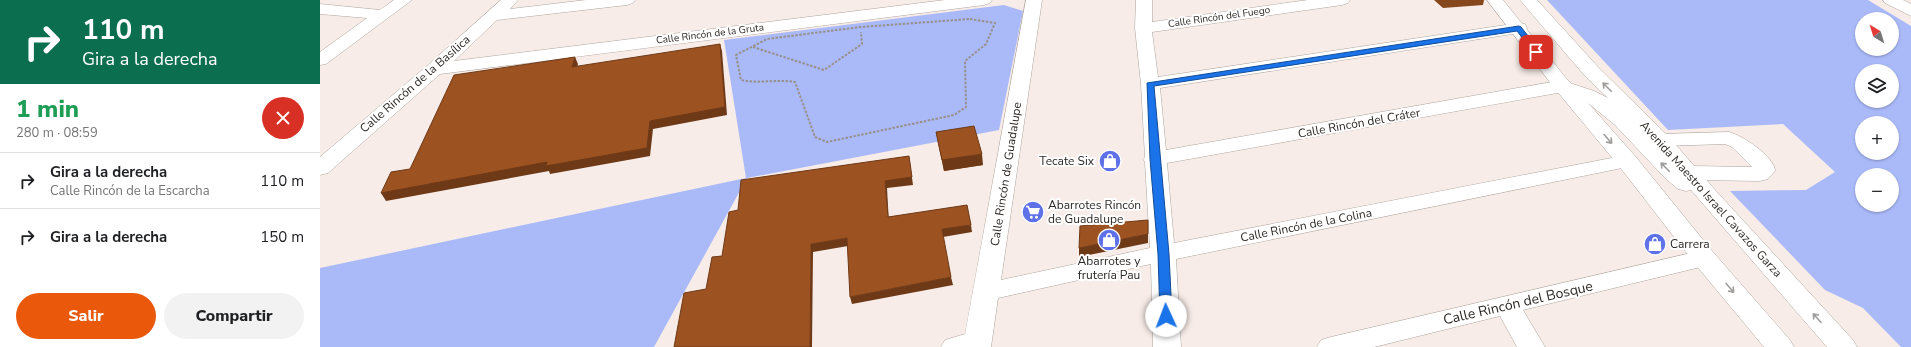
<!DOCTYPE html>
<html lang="es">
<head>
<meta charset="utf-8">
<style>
  :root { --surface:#fff; --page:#f2f2f2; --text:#202124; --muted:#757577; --line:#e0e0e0; --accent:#ea580c }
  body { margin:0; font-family:"Nunito Sans",sans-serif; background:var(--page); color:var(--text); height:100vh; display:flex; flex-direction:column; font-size:15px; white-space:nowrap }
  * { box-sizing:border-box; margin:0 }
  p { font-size:13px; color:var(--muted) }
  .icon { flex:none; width:22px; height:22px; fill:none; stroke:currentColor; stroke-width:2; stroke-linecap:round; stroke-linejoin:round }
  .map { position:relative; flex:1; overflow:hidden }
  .sheet { display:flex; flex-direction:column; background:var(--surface); width:320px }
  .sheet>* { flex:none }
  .banner { background:#0b6e4f; color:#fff; overflow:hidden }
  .needle { width:26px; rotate:322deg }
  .buttons { position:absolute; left:1535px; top:12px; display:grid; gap:8px }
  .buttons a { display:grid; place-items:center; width:44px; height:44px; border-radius:50%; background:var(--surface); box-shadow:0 1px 3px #0004; font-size:20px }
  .pin { position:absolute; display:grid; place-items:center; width:34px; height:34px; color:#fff; margin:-17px; border-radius:8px; box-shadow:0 2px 6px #0006 }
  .me { position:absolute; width:44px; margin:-22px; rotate:358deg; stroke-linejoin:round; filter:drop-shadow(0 0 3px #0008) }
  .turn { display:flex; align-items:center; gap:14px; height:84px; padding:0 16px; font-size:18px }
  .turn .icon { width:52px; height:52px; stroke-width:2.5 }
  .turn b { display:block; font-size:28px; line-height:34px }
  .round { display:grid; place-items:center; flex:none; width:42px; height:42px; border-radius:21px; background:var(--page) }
  .headline { display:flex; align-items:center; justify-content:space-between; height:68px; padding:0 16px }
  h1 { font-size:24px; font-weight:800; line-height:30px; color:#1e9e55 }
  .primary-button { display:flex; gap:8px; margin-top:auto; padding:8px 16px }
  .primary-button a { flex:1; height:46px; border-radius:24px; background:var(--accent); color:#fff; font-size:16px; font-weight:800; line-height:46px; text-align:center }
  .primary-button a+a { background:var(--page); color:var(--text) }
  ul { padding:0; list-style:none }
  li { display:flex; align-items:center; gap:12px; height:56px; padding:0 16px; border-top:1px solid var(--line) }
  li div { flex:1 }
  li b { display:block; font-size:15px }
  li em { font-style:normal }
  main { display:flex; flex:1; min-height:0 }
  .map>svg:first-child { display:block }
  .green { fill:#aabaf9; fill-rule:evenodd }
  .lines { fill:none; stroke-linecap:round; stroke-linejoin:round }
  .minor-casing { stroke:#aea49f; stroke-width:1 }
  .major-casing { stroke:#aea49f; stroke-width:1 }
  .path { stroke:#98908c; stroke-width:2; stroke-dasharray:2.5 1.5; stroke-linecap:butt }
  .minor { fill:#fff; fill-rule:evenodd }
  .major { fill:#fff; fill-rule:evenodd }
  .wall { fill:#87471c }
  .shaded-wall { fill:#6e3917 }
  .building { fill:#9d5221; stroke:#6e3917 }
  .oneway { stroke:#a09e9d }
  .route { fill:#1a73e8; stroke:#114b97 }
  .labels { text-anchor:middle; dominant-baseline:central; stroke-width:4; stroke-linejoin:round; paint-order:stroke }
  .far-street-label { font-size:10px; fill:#2c2825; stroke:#fff }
  .street-label { font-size:12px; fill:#2c2825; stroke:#fff }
  .poi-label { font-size:12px; fill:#2c2825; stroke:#fff; text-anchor:start }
  .near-street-label { font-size:14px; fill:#2c2825; stroke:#fff }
</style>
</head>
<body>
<main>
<section class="sheet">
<div class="banner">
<div class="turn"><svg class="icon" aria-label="right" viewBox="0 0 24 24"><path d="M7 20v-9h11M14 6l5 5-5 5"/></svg><div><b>110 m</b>Gira a la derecha</div></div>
</div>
<div class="headline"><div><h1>1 min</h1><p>280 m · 08:59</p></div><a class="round" style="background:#d93025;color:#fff"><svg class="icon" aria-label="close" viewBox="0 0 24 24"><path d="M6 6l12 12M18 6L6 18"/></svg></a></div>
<ul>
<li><svg class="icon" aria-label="right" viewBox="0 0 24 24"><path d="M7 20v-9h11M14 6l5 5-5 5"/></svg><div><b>Gira a la derecha</b><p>Calle Rincón de la Escarcha</p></div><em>110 m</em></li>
<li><svg class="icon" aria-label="right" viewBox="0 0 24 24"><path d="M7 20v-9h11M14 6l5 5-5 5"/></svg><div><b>Gira a la derecha</b></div><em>150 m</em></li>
</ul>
<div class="primary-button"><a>Salir</a><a>Compartir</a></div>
</section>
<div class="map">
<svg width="1591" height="347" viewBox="0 0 1591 347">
  <rect width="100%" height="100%" fill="#f7ece7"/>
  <!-- green -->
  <g class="green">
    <path d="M1227,0H1548L1591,26V347H1581L1543,308L1505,290L1410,191L1486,190L1515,172L1463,124L1348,130ZM1542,19H1572V49H1542ZM1542,71H1572V101H1542ZM1542,123H1572V153H1542ZM1542,175H1572V205H1542Z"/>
    <path d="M684,5L703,11L679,130L427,178L334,347H0V268L426,178L404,40Z"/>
  </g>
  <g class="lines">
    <!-- minor casing -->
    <g class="minor-casing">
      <g id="minor">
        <path d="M74,0H92L6,64L0,65V52L47,18L0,14V4L60,10Z"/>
        <path d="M181,0H198L190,9L266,0H315L313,3L307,5L177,20L134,61L625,0H672L670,3L664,5L120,74L8,173L0,175V157L108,65Z"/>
        <path d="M706,0H722L681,280L830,248L825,162L823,159L825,157L821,84L815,28L816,0H832V22L988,0H1030L1028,3L1022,5L832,32L838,77L1199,23L1205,24L1207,28L1205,32L1199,33L840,88L846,150L1243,80L1250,82L1252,86L1250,90L1243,92L847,163L854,243L1307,155L1315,156L1318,161L1315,166L1307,167L856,259L861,347H833L831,264L678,298L671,347H621L625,340L645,334Z"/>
        <path d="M1563,0H1583L1591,4V16L1565,3Z"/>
        <path d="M1409,132C1422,135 1455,157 1455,171L1448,179L1440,181L1371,180L1363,178L1360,173L1363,168L1371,166L1432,167L1412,147L1405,144L1341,146L1334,144L1331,140L1334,136L1341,134Z"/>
        <path d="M1384,250L1393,252L1396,258L1393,264L1203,310L1225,347H1197L1180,316L1054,347H997L1001,340L1011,337Z"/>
      </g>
    </g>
    <!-- major casing -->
    <g class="major-casing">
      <path id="major" d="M1167,0H1183L1250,83L1274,91L1288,98L1265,76L1200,0H1217L1279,68L1348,136L1396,191L1533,340L1537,347H1507L1371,190L1366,191L1358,189L1346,179L1295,125L1268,103L1315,156L1393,252L1470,340L1474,347H1444L1375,264L1299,166L1236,90Z"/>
    </g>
    <!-- path -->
    <g class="path">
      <path d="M650,19L675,23L666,44L645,61L646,107L634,115L507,142L495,137L475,82C457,79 439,84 421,80L416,55L447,39L541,27Z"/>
      <path d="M433,47L504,70L542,44L541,32"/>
    </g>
    <!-- minor -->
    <use href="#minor" class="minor"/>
    <!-- major -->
    <use href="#major" class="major"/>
  </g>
  <!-- wall -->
  <g class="wall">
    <path d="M1114,0H1164L1163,5L1123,8Z"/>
    <path d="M616,132L663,165L624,171L618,143Z"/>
  </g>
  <!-- shaded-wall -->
  <g class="shaded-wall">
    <path d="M400,44L402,51L407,115L333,129L330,156L230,174L229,171L66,201L61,193L330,121Z"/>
    <path d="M255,57L258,64L255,74L252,67Z"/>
    <path d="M662,154L663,165L624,171L622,160Z"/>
    <path d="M589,156L593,185L567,188L569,224L568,217L565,181Z"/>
    <path d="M651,225L652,232L623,237L622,229Z"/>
    <path d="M828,234V243L759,257V248Z"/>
    <path d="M527,238L528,246L493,252L492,347H490L491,244Z"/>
    <path d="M631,277L633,285L532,304L530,297Z"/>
  </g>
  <!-- building -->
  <g class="building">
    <path d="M400,44L405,107L330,121L327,148L226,166L227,162L61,193L71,172L90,169L134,75L255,57L252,67Z"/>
    <path d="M654,126L662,154L622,160L616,132Z"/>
    <path d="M589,156L592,177L565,181L568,217L647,205L651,225L622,229L631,277L530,297L527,238L491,244L490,347H354L364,293L386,289L392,257L402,256L409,212L418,210L421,180Z"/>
    <path d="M828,220V234L759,248L760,226Z"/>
  </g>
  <!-- one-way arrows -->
  <defs><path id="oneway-shaft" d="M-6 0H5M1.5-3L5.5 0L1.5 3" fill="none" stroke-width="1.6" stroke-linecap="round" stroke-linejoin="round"/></defs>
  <g class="oneway">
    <use href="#oneway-shaft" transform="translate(1287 87) rotate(-135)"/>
    <use href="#oneway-shaft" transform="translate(1288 139) rotate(49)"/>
    <use href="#oneway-shaft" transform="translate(1345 167) rotate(-134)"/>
    <use href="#oneway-shaft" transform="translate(1410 288) rotate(49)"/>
    <use href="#oneway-shaft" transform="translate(1497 318) rotate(-132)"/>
  </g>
  <!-- route -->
  <path class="route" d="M1199,26L1201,27L1219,50V53H1214L1197,31L834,86L849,254L852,316L850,319H842L840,316L838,254L830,159L827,83Z"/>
  <!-- icons -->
  <defs>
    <g id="shop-disc" transform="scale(1.15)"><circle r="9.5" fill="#5f71e8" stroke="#fff"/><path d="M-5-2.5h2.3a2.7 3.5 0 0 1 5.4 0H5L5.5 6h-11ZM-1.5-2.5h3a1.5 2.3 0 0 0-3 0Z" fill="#fff"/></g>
    <g id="supermarket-disc" transform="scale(1.15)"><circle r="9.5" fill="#5f71e8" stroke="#fff"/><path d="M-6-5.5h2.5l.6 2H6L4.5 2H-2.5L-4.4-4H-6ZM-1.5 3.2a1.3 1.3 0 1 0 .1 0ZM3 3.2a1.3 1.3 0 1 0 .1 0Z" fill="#fff"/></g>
  </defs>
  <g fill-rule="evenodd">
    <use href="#shop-disc" x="790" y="161"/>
    <use href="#supermarket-disc" x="713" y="212"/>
    <use href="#shop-disc" x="789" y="240"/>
    <use href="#shop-disc" x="1335" y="244"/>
  </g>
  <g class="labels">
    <!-- far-street labels -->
    <g class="far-street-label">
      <text transform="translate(899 17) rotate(-8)">Calle Rincón del Fuego</text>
      <text transform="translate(390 34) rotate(-7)">Calle Rincón de la Gruta</text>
    </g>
    <!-- street labels -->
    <g class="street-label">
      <text transform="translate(95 84) rotate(-41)">Calle Rincón de la Basílica</text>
      <text transform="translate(1039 123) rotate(-10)">Calle Rincón del Cráter</text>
      <text transform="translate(686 174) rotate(-81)">Calle Rincón de Guadalupe</text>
      <text transform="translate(1391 199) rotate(48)">Avenida Maestro Israel Cavazos Garza</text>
      <text transform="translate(986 225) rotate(-11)">Calle Rincón de la Colina</text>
    </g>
    <!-- poi labels -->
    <g class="poi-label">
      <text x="774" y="161" text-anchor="end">Tecate Six</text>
      <text x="728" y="205">Abarrotes Rincón<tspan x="728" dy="14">de Guadalupe</tspan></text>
      <text x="1350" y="244">Carrera</text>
      <text x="789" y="261" text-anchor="middle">Abarrotes y<tspan x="789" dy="14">frutería Pau</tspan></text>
    </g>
    <!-- near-street labels -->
    <g class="near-street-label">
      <text transform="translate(1198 303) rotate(-13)">Calle Rincón del Bosque</text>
    </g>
  </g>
</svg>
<div class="buttons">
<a><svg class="needle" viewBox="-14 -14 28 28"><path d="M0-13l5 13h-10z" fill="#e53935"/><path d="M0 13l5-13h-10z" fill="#757577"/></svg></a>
<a><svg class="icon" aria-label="layers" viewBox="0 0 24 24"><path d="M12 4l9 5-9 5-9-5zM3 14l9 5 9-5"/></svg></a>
<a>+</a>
<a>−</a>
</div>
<div class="pin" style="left:1216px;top:52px;background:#d93025"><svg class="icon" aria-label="arrive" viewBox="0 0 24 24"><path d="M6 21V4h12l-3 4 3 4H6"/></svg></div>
<svg class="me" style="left:846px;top:316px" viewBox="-20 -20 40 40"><circle r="19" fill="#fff"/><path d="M0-13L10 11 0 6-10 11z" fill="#1a73e8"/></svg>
</div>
</main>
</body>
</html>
